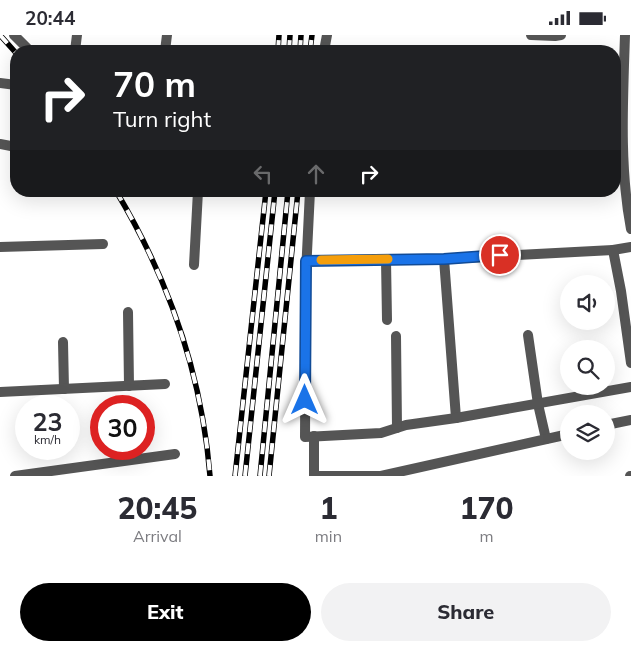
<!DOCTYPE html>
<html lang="en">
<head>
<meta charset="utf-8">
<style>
  :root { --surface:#fff; --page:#f2f2f3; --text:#2b2b33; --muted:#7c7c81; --accent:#000 }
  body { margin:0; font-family:Mulish,sans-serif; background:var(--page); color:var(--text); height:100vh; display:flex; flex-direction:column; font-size:19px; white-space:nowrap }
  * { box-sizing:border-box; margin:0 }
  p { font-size:16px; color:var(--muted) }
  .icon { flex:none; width:28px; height:28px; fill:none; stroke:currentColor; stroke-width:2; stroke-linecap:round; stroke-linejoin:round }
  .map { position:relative; height:441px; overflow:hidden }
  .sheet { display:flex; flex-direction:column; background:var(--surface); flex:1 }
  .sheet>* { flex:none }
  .top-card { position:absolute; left:10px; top:10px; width:611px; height:152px; border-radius:20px; box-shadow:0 5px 20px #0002; background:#202124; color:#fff; overflow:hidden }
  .fabs { position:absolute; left:560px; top:240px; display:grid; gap:10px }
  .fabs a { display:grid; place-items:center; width:55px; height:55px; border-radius:50%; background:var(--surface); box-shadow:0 5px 20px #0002; font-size:25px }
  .speed { position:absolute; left:15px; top:360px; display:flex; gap:10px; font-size:25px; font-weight:700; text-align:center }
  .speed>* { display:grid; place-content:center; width:65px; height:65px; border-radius:50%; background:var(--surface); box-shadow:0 5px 20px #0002; line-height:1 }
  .speed small { font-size:12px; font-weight:400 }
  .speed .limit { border:8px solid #d22; background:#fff; color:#111 }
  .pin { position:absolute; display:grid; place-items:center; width:42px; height:42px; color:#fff; margin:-21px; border:2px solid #fff; border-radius:50%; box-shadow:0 1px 5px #0007 }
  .me { position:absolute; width:55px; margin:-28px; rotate:0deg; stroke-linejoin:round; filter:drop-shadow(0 0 4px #0008) }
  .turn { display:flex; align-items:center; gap:18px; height:105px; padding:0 20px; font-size:22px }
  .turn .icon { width:65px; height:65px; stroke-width:2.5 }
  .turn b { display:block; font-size:35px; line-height:42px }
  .lanes { display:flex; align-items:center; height:48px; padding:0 20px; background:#0003; justify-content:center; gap:25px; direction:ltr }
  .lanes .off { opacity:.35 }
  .eta { display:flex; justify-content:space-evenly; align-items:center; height:85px; text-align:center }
  .eta b { font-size:30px; font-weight:800; line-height:35px }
  .action { display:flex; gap:10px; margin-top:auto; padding:10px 20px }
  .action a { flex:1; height:58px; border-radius:30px; background:var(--accent); color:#fff; font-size:20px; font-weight:800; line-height:58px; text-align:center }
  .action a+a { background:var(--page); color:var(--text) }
  .status { display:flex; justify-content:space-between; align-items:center; height:35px; padding:0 25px; background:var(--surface); direction:ltr }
  .status svg { height:14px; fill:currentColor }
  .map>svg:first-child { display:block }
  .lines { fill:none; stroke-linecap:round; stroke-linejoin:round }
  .street { stroke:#555; stroke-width:10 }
  .rail-casing { stroke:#000; stroke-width:5.5 }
  .rail { stroke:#fff; stroke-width:4; stroke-dasharray:11; stroke-linecap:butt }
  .route-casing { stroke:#114b97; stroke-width:12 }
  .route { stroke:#1a73e8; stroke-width:9 }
  .slow { stroke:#f59e0b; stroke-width:9 }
</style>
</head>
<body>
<div class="status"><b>20:44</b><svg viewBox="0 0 49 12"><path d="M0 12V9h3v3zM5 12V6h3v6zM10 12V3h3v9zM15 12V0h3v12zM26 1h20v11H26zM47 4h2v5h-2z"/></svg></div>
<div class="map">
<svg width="631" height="441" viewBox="0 0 631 441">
  <rect width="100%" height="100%" fill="#fff"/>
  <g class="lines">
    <!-- street -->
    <g class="street">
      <path d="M14,0L30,16"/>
      <path d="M531,0L555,1L561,0"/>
      <path d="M625,0C623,64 619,131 631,194"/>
      <path d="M75,16L77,0"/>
      <path d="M165,16L167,0"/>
      <path d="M324,16L327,0"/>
      <path d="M0,48L16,50"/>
      <path d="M0,109L16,112"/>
      <path d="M0,212L103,209"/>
      <path d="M613,215L631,212"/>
      <path d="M444,224L613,215L621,256L631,328"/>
      <path d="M386,225L387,285"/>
      <path d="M306,226L444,224L456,383L406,390L381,398L305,402L306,238L310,156"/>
      <path d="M194,230L198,156"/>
      <path d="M128,277L129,351"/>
      <path d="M528,300L538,369L546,404"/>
      <path d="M396,301L397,393"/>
      <path d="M63,307L64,354"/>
      <path d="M0,357L165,349"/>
      <path d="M456,383L631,352"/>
      <path d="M606,390L631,385"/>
      <path d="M314,401V441H381L569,399"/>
      <path d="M15,441L175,419"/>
      <path d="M630,441H631"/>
    </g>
    <!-- rail casing -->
    <g class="rail-casing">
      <g id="rail">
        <path d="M0,0L16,18"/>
        <path d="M278,16L279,0"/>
        <path d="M289,16L290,0"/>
        <path d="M300,16L301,0"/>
        <path d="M310,16L312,0"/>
        <path d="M116,156C168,243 202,340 210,441"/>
        <path d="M235,441L266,156"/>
        <path d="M245,441L275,156"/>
        <path d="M260,441L288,156"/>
        <path d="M269,441L298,156"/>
      </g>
    </g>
    <!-- rail -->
    <use href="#rail" class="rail"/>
  </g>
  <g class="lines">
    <!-- route casing -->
    <g class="route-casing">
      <path id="route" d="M305,365L306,226L444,224L500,220"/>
    </g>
    <!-- route -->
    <use href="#route" class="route"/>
    <!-- slow -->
    <path class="slow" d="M321,225L388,224"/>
  </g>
</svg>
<div class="fabs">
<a><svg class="icon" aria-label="sound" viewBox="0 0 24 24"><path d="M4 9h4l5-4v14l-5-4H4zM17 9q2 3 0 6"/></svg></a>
<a><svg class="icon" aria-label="search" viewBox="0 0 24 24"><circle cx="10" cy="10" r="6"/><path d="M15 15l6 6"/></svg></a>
<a><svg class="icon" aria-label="layers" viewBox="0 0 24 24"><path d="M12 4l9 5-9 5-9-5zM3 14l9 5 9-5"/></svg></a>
</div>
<div class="speed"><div>23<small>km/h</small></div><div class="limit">30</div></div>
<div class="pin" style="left:500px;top:220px;background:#d93025"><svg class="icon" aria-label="arrive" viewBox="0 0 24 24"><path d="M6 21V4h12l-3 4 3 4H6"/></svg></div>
<svg class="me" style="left:305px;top:365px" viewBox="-20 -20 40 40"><path d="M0-17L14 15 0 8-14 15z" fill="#1a73e8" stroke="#fff" stroke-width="4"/></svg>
<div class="top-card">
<div class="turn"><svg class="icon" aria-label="right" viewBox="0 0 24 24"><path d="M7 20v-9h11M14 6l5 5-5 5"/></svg><div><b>70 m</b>Turn right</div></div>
<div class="lanes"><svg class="icon off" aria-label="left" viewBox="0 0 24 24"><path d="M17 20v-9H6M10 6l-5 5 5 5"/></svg><svg class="icon off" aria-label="ahead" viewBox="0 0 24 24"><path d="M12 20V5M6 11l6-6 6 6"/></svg><svg class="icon" aria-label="right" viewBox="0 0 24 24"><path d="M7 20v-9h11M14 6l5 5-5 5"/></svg></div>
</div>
</div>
<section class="sheet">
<div class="eta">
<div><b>20:45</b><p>Arrival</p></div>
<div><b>1</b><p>min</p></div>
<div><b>170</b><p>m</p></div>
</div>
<div class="action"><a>Exit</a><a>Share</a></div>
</section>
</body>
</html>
